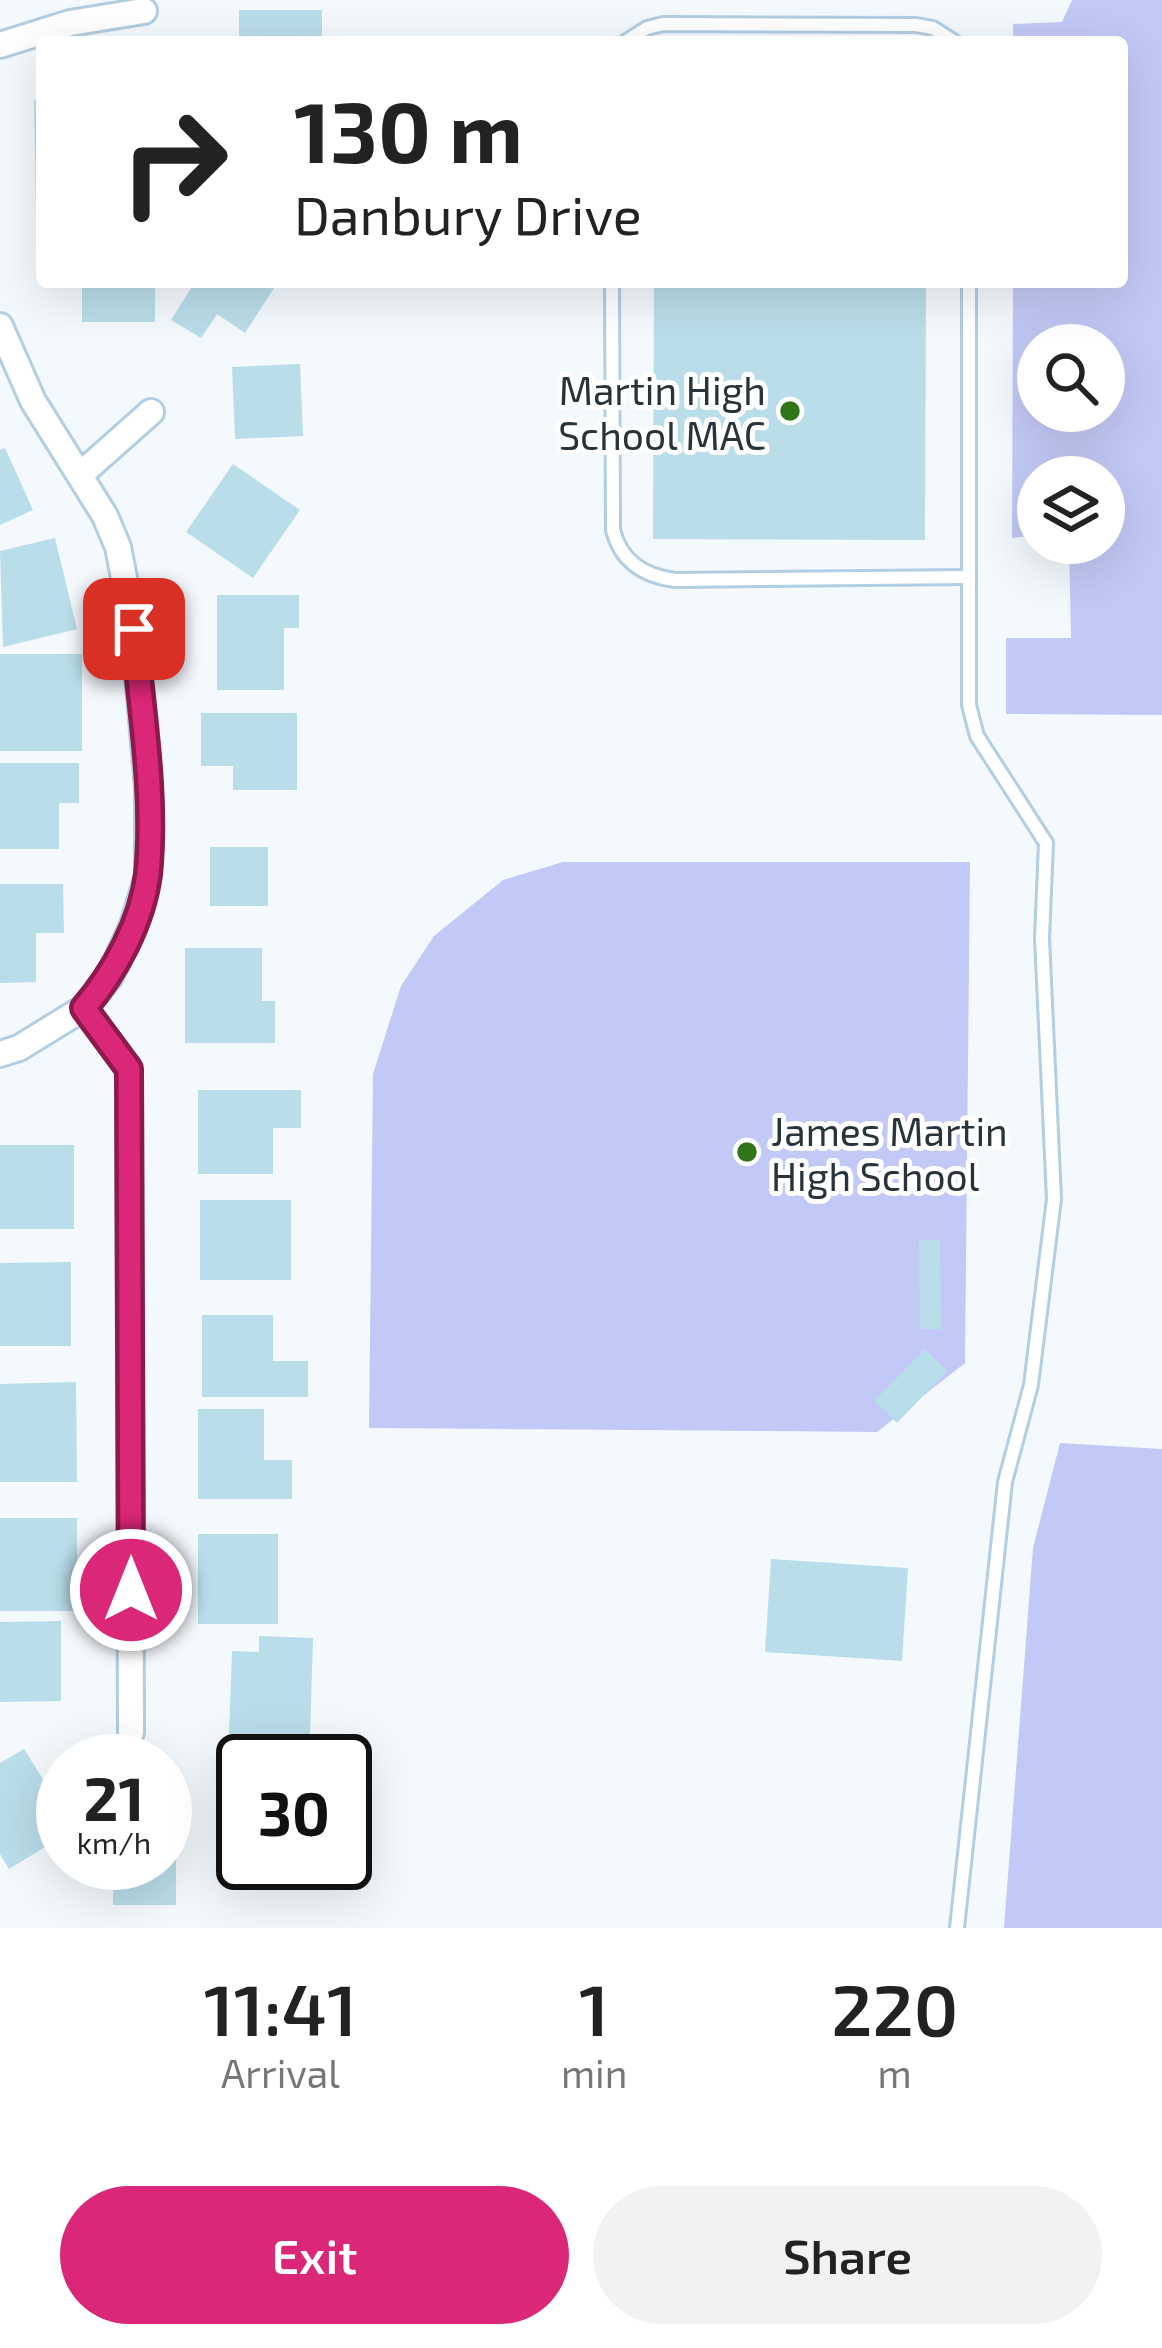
<!DOCTYPE html>
<html lang="en">
<head>
<meta charset="utf-8">
<style>
  :root { --surface:#fff; --page:#f2f2f2; --text:#222; --muted:#767676; --accent:#db2777 }
  body { margin:0; font-family:"Exo 2",sans-serif; background:var(--page); color:var(--text); height:100vh; display:flex; flex-direction:column; font-size:45px; white-space:nowrap }
  * { box-sizing:border-box; margin:0 }
  p { font-size:39px; color:var(--muted) }
  .icon { flex:none; width:66px; height:66px; fill:none; stroke:currentColor; stroke-width:2; stroke-linecap:round; stroke-linejoin:round }
  .map { position:relative; height:1928px; overflow:hidden }
  .side { display:flex; flex-direction:column; background:var(--surface); flex:1 }
  .side>* { flex:none }
  .hud { position:absolute; left:36px; top:36px; width:1092px; height:252px; border-radius:12px; box-shadow:0 12px 48px #0002; background:#fff; color:var(--text); overflow:hidden }
  .buttons { position:absolute; left:1017px; top:324px; display:grid; gap:24px }
  .buttons a { display:grid; place-items:center; width:108px; height:108px; border-radius:50%; background:var(--surface); box-shadow:0 12px 48px #0002; font-size:60px }
  .speed { position:absolute; left:36px; top:1734px; display:flex; gap:24px; font-size:60px; font-weight:700; text-align:center }
  .speed>* { display:grid; place-content:center; width:156px; height:156px; border-radius:50%; background:var(--surface); box-shadow:0 12px 48px #0002; line-height:1 }
  .speed small { font-size:30px; font-weight:400 }
  .speed .limit { border:6px solid #111; border-radius:18px; background:#fff; color:#111 }
  .pin { position:absolute; display:grid; place-items:center; width:102px; height:102px; color:#fff; margin:-51px; border-radius:24px; box-shadow:0 6px 18px #0006 }
  .me { position:absolute; width:132px; margin:-66px; rotate:0deg; stroke-linejoin:round; filter:drop-shadow(0 0 9px #0008) }
  .turn { display:flex; align-items:center; gap:42px; height:252px; padding:0 60px; font-size:54px }
  .turn .icon { width:156px; height:156px; stroke-width:2.5 }
  .turn b { display:block; font-size:84px; line-height:102px }
  .eta { display:flex; justify-content:space-evenly; align-items:center; height:204px; text-align:center }
  .eta b { font-size:72px; font-weight:600; line-height:84px }
  .button { display:flex; gap:24px; margin-top:auto; padding:24px 60px }
  .button a { flex:1; height:138px; border-radius:72px; background:var(--accent); color:#fff; font-size:48px; font-weight:600; line-height:138px; text-align:center }
  .button a+a { background:var(--page); color:var(--text) }
  .map>svg:first-child { display:block }
  .green { fill:#c3c9f6; fill-rule:evenodd }
  .building { fill:#b9dde9 }
  .lines { fill:none; stroke-linecap:round; stroke-linejoin:round }
  .service-casing { stroke:#b2cee2; stroke-width:18 }
  .minor-casing { stroke:#b2cee2; stroke-width:30 }
  .service { stroke:#fff; stroke-width:12 }
  .minor { stroke:#fff; stroke-width:24 }
  .route-casing { stroke:#8e194d; stroke-width:30 }
  .route { stroke:#db2777; stroke-width:21 }
  .poi-dot { fill:#307618; stroke:#fff; stroke-width:4.5 }
  .labels { text-anchor:middle; dominant-baseline:central; stroke-width:10; stroke-linejoin:round; paint-order:stroke }
  .poi-label { font-size:39px; fill:#28333b; stroke:#fff; text-anchor:end }
</style>
</head>
<body>
<div class="map">
<svg width="1162" height="1928" viewBox="0 0 1162 1928">
  <rect width="100%" height="100%" fill="#f4f9fe"/>
  <!-- green -->
  <g class="green">
    <path d="M1072,0H1162V715L1006,714V638H1071L1069,543H1104V477H1038V535L1012,538L1013,282H1122V42H1013V24L1062,22ZM1104,345V411H1038V345Z"/>
    <path d="M563,862H970L965,1363L877,1432L369,1428L373,1074L401,986L434,936L503,880Z"/>
    <path d="M1060,1443L1162,1449V1928H1004L1033,1548Z"/>
  </g>
  <!-- building -->
  <g class="building">
    <path d="M239,10H322V42L239,39Z"/>
    <path d="M34,100H42V217H36Z"/>
    <rect x="82" y="282" width="73" height="40"/>
    <path d="M195,282H278L245,333L217,314L201,338L171,320Z"/>
    <path d="M654,282H926L925,540L653,539Z"/>
    <path d="M300,364L303,436L235,439L232,367Z"/>
    <path d="M5,448L33,510L0,525V450Z"/>
    <path d="M233,464L300,510L253,578L186,532Z"/>
    <path d="M55,538L77,629L3,647L0,551Z"/>
    <path d="M217,595H299V628H284V690H217Z"/>
    <rect x="0" y="654" width="82" height="97"/>
    <path d="M201,713H297V790H233V766H201Z"/>
    <path d="M0,763H79V803H59V849H0Z"/>
    <rect x="210" y="847" width="58" height="59"/>
    <path d="M0,884H63L64,933H36V982L0,983Z"/>
    <path d="M185,948H262V1001H275V1043H185Z"/>
    <path d="M198,1090H301V1128H273V1174H198Z"/>
    <rect x="0" y="1145" width="74" height="84"/>
    <rect x="200" y="1200" width="91" height="80"/>
    <path d="M919,1240H940L941,1329H920Z"/>
    <path d="M71,1262V1346H0V1263Z"/>
    <path d="M202,1315H273V1361H308V1397H202Z"/>
    <path d="M925,1349L947,1371L897,1423L874,1401Z"/>
    <path d="M76,1382L77,1482H0V1384Z"/>
    <path d="M198,1409H264V1460H292V1499H198Z"/>
    <rect x="0" y="1518" width="77" height="93"/>
    <rect x="198" y="1534" width="80" height="90"/>
    <path d="M771,1559L908,1568L902,1661L765,1652Z"/>
    <path d="M61,1621V1701L0,1702V1622Z"/>
    <path d="M259,1636L313,1638L310,1738L229,1735L232,1651L259,1652Z"/>
    <path d="M24,1749L63,1811V1836L9,1869L0,1854V1763Z"/>
    <path d="M165,1829H176V1905H113V1863H165Z"/>
  </g>
  <g class="lines">
    <!-- service casing -->
    <g class="service-casing">
      <g id="service">
        <path d="M625,42L647,28L663,24L916,25L933,28L955,42"/>
        <path d="M612,282L613,530C621,562 644,576 675,580L969,577"/>
        <path d="M957,1928L1005,1482L1031,1385L1054,1199L1042,938L1046,843L977,736L969,705V282"/>
      </g>
    </g>
    <!-- minor casing -->
    <g class="minor-casing">
      <g id="minor">
        <path d="M0,45L70,23L144,11"/>
        <path d="M0,326L33,401L105,516L118,547L134,629L148,788V876L133,925L109,978L84,1008L19,1048L0,1054"/>
        <path d="M80,475L151,412"/>
        <path d="M84,1008L129,1069L131,1732"/>
      </g>
    </g>
    <!-- service -->
    <use href="#service" class="service"/>
    <!-- minor -->
    <use href="#minor" class="minor"/>
  </g>
  <g class="lines">
    <!-- route casing -->
    <g class="route-casing">
      <path id="route" d="M131,1590L129,1069L84,1008C115,972 142,922 148,874C156,794 141,709 134,629"/>
    </g>
    <!-- route -->
    <use href="#route" class="route"/>
  </g>
  <!-- markers -->
  <g class="poi-dot">
    <circle cx="790" cy="411" r="12"/>
    <circle cx="747" cy="1152" r="12"/>
  </g>
  <g class="labels">
    <!-- poi labels -->
    <g class="poi-label">
      <text x="766" y="389">Martin High<tspan x="766" dy="45">School MAC</tspan></text>
      <text x="771" y="1130" text-anchor="start">James Martin<tspan x="771" dy="45">High School</tspan></text>
    </g>
  </g>
</svg>
<div class="buttons">
<a><svg class="icon" aria-label="search" viewBox="0 0 24 24"><circle cx="10" cy="10" r="6"/><path d="M15 15l6 6"/></svg></a>
<a><svg class="icon" aria-label="layers" viewBox="0 0 24 24"><path d="M12 4l9 5-9 5-9-5zM3 14l9 5 9-5"/></svg></a>
</div>
<div class="speed"><div>21<small>km/h</small></div><div class="limit">30</div></div>
<div class="pin" style="left:134px;top:629px;background:#d93025"><svg class="icon" aria-label="arrive" viewBox="0 0 24 24"><path d="M6 21V4h12l-3 4 3 4H6"/></svg></div>
<svg class="me" style="left:131px;top:1590px" viewBox="-20 -20 40 40"><circle r="17" fill="#db2777" stroke="#fff" stroke-width="3"/><path d="M0-11L8 9 0 5-8 9z" fill="#fff"/></svg>
<div class="hud">
<div class="turn"><svg class="icon" aria-label="right" viewBox="0 0 24 24"><path d="M7 20v-9h11M14 6l5 5-5 5"/></svg><div><b>130 m</b>Danbury Drive</div></div>
</div>
</div>
<section class="side">
<div class="eta">
<div><b>11:41</b><p>Arrival</p></div>
<div><b>1</b><p>min</p></div>
<div><b>220</b><p>m</p></div>
</div>
<div class="button"><a>Exit</a><a>Share</a></div>
</section>
</body>
</html>
